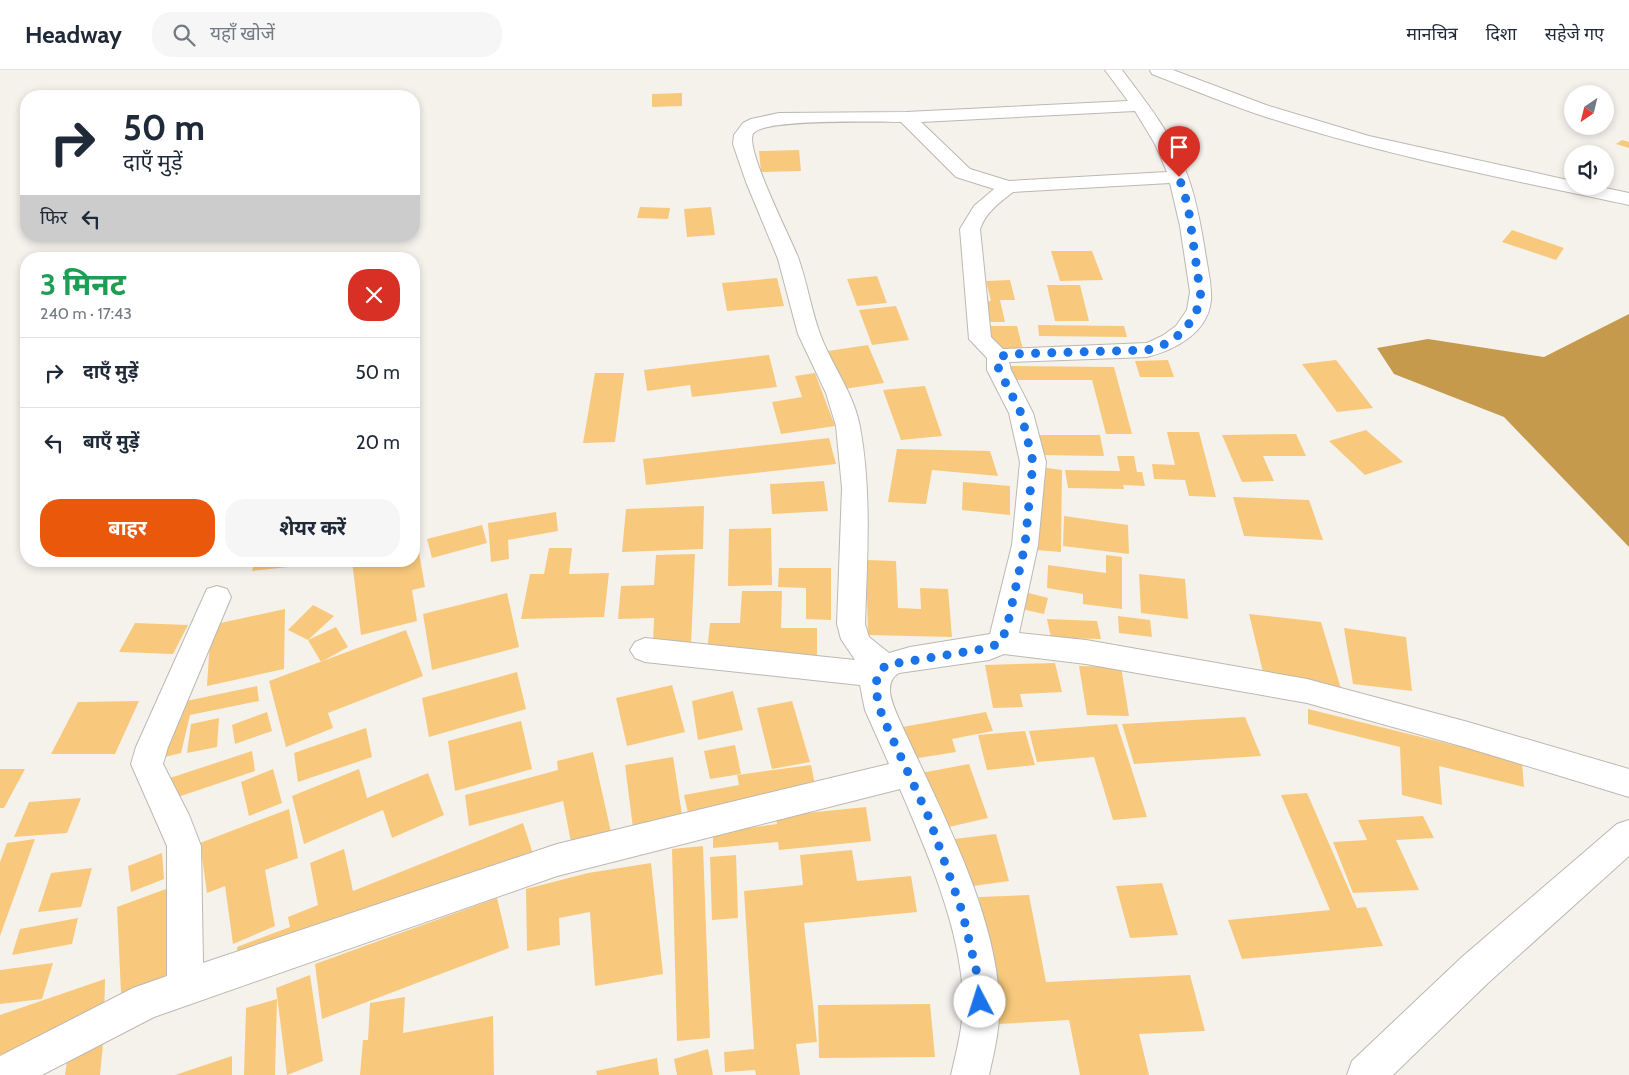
<!DOCTYPE html>
<html lang="hi">
<head>
<meta charset="utf-8">
<style>
  :root { --surface:#fff; --page:#f6f6f7; --text:#1f2937; --muted:#747a83; --line:#e0e1e3; --accent:#ea580c }
  body { margin:0; font-family:Cabin,"Noto Sans Devanagari",sans-serif; background:var(--page); color:var(--text); height:100vh; display:flex; flex-direction:column; font-size:19px; white-space:nowrap }
  * { box-sizing:border-box; margin:0 }
  p { font-size:16px; color:var(--muted) }
  .icon { flex:none; width:28px; height:28px; fill:none; stroke:currentColor; stroke-width:2; stroke-linecap:round; stroke-linejoin:round }
  .map { position:relative; flex:1; overflow:hidden }
  .drawer { position:absolute; left:20px; top:182px; width:400px; height:315px; display:flex; flex-direction:column; background:var(--surface); border-radius:20px; box-shadow:0 2px 8px #0003 }
  .drawer>* { flex:none }
  .banner { position:absolute; left:20px; top:20px; width:400px; height:152px; border-radius:20px; box-shadow:0 2px 8px #0003; background:#fff; color:var(--text); overflow:hidden }
  .needle { width:32px; rotate:215deg }
  .tools { position:absolute; left:1564px; top:15px; display:grid; gap:10px }
  .tools a { display:grid; place-items:center; width:50px; height:50px; border-radius:50%; background:var(--surface); box-shadow:0 2px 8px #0003; font-size:25px }
  .pin { position:absolute; display:grid; place-items:center; width:42px; height:42px; color:#fff; margin:-51px -21px; border-radius:50% 50% 50% 0; rotate:-45deg; box-shadow:0 0 5px #0007 }
  .pin .icon { rotate:45deg }
  .me { position:absolute; width:55px; margin:-28px; rotate:355deg; stroke-linejoin:round; filter:drop-shadow(0 0 4px #0008) }
  .turn { display:flex; align-items:center; gap:18px; height:105px; padding:0 20px; font-size:22px }
  .turn .icon { width:65px; height:65px; stroke-width:2.5 }
  .turn b { display:block; font-size:35px; line-height:42px }
  .then { display:flex; align-items:center; height:48px; padding:0 20px; background:#0003; gap:10px; font-size:19px }
  .round { display:grid; place-items:center; flex:none; width:52px; height:52px; border-radius:20px; background:var(--page) }
  .headline { display:flex; align-items:center; justify-content:space-between; height:85px; padding:0 20px }
  h1 { font-size:30px; font-weight:700; line-height:38px; color:#1e9e55 }
  .cta { display:flex; gap:10px; margin-top:auto; padding:10px 20px }
  .cta a { flex:1; height:58px; border-radius:20px; background:var(--accent); color:#fff; font-size:20px; font-weight:700; line-height:58px; text-align:center }
  .cta a+a { background:var(--page); color:var(--text) }
  ul { padding:0; list-style:none }
  li { display:flex; align-items:center; gap:15px; height:70px; padding:0 20px; border-top:1px solid var(--line) }
  li div { flex:1 }
  li b { display:block; font-size:19px }
  li em { font-style:normal }
  header { display:flex; align-items:center; gap:30px; box-sizing:border-box; height:70px; padding:0 25px; background:var(--surface); border-bottom:1px solid var(--line) }
  header strong { font-size:24px }
  nav { display:flex; gap:28px; margin-inline-start:auto; font-size:18px }
  .search { width:350px; height:45px; background:var(--page); display:flex; align-items:center; gap:12px; box-sizing:border-box; padding:0 18px; border-radius:20px; color:var(--muted); font-size:19px }
  .map>svg:first-child { display:block }
  .water { fill:#c69a4d }
  .building { fill:#f8c97c }
  .lines { fill:none; stroke-linecap:round; stroke-linejoin:round }
  .minor-casing { stroke:#bcb8b2; stroke-width:2 }
  .minor { fill:#fff; fill-rule:evenodd }
  .route { stroke:#1a73e8; stroke-width:9; stroke-dasharray:0 16.2 }
</style>
</head>
<body>
<header>
<strong>Headway</strong>
<div class="search"><svg class="icon" aria-label="search" viewBox="0 0 24 24"><circle cx="10" cy="10" r="6"/><path d="M15 15l6 6"/></svg>यहाँ खोजें</div>
<nav><a>मानचित्र</a><a>दिशा</a><a>सहेजे गए</a></nav>
</header>
<div class="map">
<svg width="1629" height="1005" viewBox="0 0 1629 1005">
  <rect width="100%" height="100%" fill="#f5f2ec"/>
  <!-- water -->
  <path class="water" d="M1629,244V477L1504,347L1394,304L1377,278L1428,269L1544,287Z"/>
  <!-- building -->
  <g class="building">
    <path d="M682,23V36L652,37V24Z"/>
    <path d="M1622,70L1629,72V78L1616,74Z"/>
    <path d="M799,80L801,101L761,102L759,81Z"/>
    <path d="M640,137L670,138L668,149L637,148Z"/>
    <path d="M711,137L715,165L687,167L684,139Z"/>
    <path d="M1512,160L1564,178L1556,190L1502,172Z"/>
    <path d="M1051,181H1092L1103,210L1060,211Z"/>
    <path d="M877,206L887,233L857,236L847,209Z"/>
    <path d="M777,208L784,236L727,241L722,213Z"/>
    <path d="M1010,210L1015,230H1000L1005,252H987L982,231H991L986,211Z"/>
    <path d="M1047,215H1080L1089,251H1055Z"/>
    <path d="M896,236L909,270L872,275L859,240Z"/>
    <path d="M1038,255L1124,256L1127,267L1039,266Z"/>
    <path d="M987,256H1017L1023,280H993Z"/>
    <path d="M868,275L884,313L844,319L828,281Z"/>
    <path d="M769,285L777,317L692,327L690,315L647,321L644,300Z"/>
    <path d="M1168,290L1174,307H1140L1135,291Z"/>
    <path d="M1336,290L1373,338L1337,342L1302,294Z"/>
    <path d="M1010,296L1114,297L1132,364H1106L1092,310H1013Z"/>
    <path d="M595,303H624L615,372L583,373Z"/>
    <path d="M815,303L835,356L781,364L772,332L802,327L795,306Z"/>
    <path d="M925,316L942,366L901,370L883,320Z"/>
    <path d="M1366,360L1403,392L1365,405L1329,371Z"/>
    <path d="M1167,362H1199L1216,427L1189,426L1185,410L1154,409L1152,394L1175,395Z"/>
    <path d="M1296,364L1306,386H1263L1274,411L1242,412L1222,365Z"/>
    <path d="M1036,365H1100L1104,386L1038,385Z"/>
    <path d="M829,368L836,394L646,415L643,389Z"/>
    <path d="M897,379L990,381L998,406L932,400L926,434L888,432Z"/>
    <path d="M1117,386H1134L1137,402H1142L1145,416L1123,415L1124,419L1068,418L1065,400L1120,401Z"/>
    <path d="M1040,397L1062,400L1061,482L1036,480Z"/>
    <path d="M824,411L828,441L772,444L770,414Z"/>
    <path d="M963,412L1010,416V445L962,440Z"/>
    <path d="M1233,427L1309,430L1323,470L1244,466Z"/>
    <path d="M704,436L703,479L622,482L626,439Z"/>
    <path d="M556,442L558,461L508,470L509,489L491,492L488,453Z"/>
    <path d="M1064,446L1128,455L1129,484L1063,476Z"/>
    <path d="M482,455L487,473L432,488L427,469Z"/>
    <path d="M771,458L772,515L728,516L729,459Z"/>
    <path d="M417,471L425,517L412,520L417,551L361,565L352,491H414V472Z"/>
    <path d="M549,478H572L569,504L609,503L604,547L521,549L530,504H544Z"/>
    <path d="M695,484L691,575H653L654,548L618,549L621,516L654,515L656,485Z"/>
    <path d="M1106,485L1122,487V539L1083,534V524L1047,518L1048,495L1106,503Z"/>
    <path d="M866,490L896,491L898,538L921,539L920,518L948,519L952,567L868,565Z"/>
    <path d="M255,491H325V493L252,501Z"/>
    <path d="M779,498H831V550L806,549V518L778,517Z"/>
    <path d="M1139,504L1185,509L1188,549L1141,543Z"/>
    <path d="M742,521H782L781,558H817V593L707,582L710,553H740Z"/>
    <path d="M1021,521L1048,528L1044,544L1017,538Z"/>
    <path d="M507,523L519,577L432,600L423,544Z"/>
    <path d="M313,535L334,546L308,570L336,557L348,577L321,592L308,570L288,560Z"/>
    <path d="M285,539L284,599L207,616L211,555Z"/>
    <path d="M1249,544L1321,552L1342,622L1263,602Z"/>
    <path d="M1118,546L1150,550L1152,567L1119,563Z"/>
    <path d="M1047,549L1097,551L1101,569L1051,568Z"/>
    <path d="M135,553L188,555L173,584L119,582Z"/>
    <path d="M1344,558L1406,567L1412,621L1353,614Z"/>
    <path d="M406,560L423,606L328,643L333,658L286,677L269,611Z"/>
    <path d="M1055,593L1062,622L1020,624L1023,637L993,638L985,595Z"/>
    <path d="M1079,596L1121,597L1129,646L1087,645Z"/>
    <path d="M517,602L526,639L429,667L422,628Z"/>
    <path d="M672,615L685,662L627,676L616,628Z"/>
    <path d="M257,616L259,631L190,645L181,683L161,688L172,634Z"/>
    <path d="M733,621L743,660L698,670L692,631Z"/>
    <path d="M139,631L115,684H51L78,632Z"/>
    <path d="M792,631L810,692L772,699L757,638Z"/>
    <path d="M1308,639L1522,692L1524,717L1439,696L1442,735L1402,725L1400,677L1308,654Z"/>
    <path d="M267,642L272,661L235,674L232,655Z"/>
    <path d="M986,642L993,661L952,669L956,682L906,690L897,658Z"/>
    <path d="M1245,647L1261,686L1134,694L1122,654Z"/>
    <path d="M219,648L217,677L187,683L191,654Z"/>
    <path d="M521,651L532,699L455,721L448,671Z"/>
    <path d="M1117,654L1147,747L1113,750L1094,687L1037,692L1029,661Z"/>
    <path d="M366,658L372,687L298,712L294,683Z"/>
    <path d="M1025,661L1035,695L987,700L978,665Z"/>
    <path d="M735,675L741,704L710,709L704,681Z"/>
    <path d="M252,681L255,701L172,729L170,708Z"/>
    <path d="M593,682L613,771L573,782L563,731L469,756L465,725L558,700L557,691Z"/>
    <path d="M673,687L684,757L634,766L625,695Z"/>
    <path d="M969,694L988,748L940,759L921,703Z"/>
    <path d="M811,695L817,724L690,752L684,725L739,715L737,705Z"/>
    <path d="M0,699H25L4,738H0Z"/>
    <path d="M273,699L282,733L249,746L241,712Z"/>
    <path d="M359,699L367,728L428,703L444,745L392,768L383,740L304,774L292,726Z"/>
    <path d="M1307,723L1357,838L1366,837L1383,876L1242,889L1228,850L1330,840L1281,725Z"/>
    <path d="M81,728L67,763L14,767L29,732Z"/>
    <path d="M866,737L871,771L779,780L778,772L713,778V763L777,754L776,746Z"/>
    <path d="M289,739L298,788L265,800L275,856L233,874L225,816L207,823L200,773Z"/>
    <path d="M1423,746L1434,768L1396,770L1419,820L1353,823L1333,772L1367,770L1358,750Z"/>
    <path d="M523,753L535,790L238,890L237,877L290,857L288,847L318,835L310,793L344,779L353,821Z"/>
    <path d="M996,764L1009,811L966,817L954,769Z"/>
    <path d="M35,769L0,866V792L7,773Z"/>
    <path d="M703,776L710,968L677,971L672,779Z"/>
    <path d="M852,780L857,811L911,806L917,842L804,853L817,972L796,974L800,1005H756L755,1000L725,1002L724,982L754,979L744,821L803,815L800,785Z"/>
    <path d="M162,783L164,809L131,822L128,796Z"/>
    <path d="M736,785L738,848L712,850L710,787Z"/>
    <path d="M651,793L663,904L595,916L590,842L559,848L560,875L527,881L526,819L588,803Z"/>
    <path d="M92,798L81,837L38,842L51,803Z"/>
    <path d="M1162,813L1178,865L1130,868L1116,816Z"/>
    <path d="M166,819L173,903L121,923L117,837Z"/>
    <path d="M1029,825L1046,912L1190,905L1205,961L1139,964L1149,1005H1080L1069,950L999,954L979,827Z"/>
    <path d="M497,828L509,878L322,949L315,894Z"/>
    <path d="M78,848L72,874L12,885L20,859Z"/>
    <path d="M53,893L42,929L0,934V900Z"/>
    <path d="M310,905L323,991L287,1005L276,918Z"/>
    <path d="M105,909L104,950L0,985V945Z"/>
    <path d="M405,927L403,963L493,946L494,1005H360L363,970H368L370,933Z"/>
    <path d="M277,929L275,1005H244L246,938Z"/>
    <path d="M930,934L935,987L819,988L818,935Z"/>
    <path d="M103,974L100,1005H65L68,984Z"/>
    <path d="M708,979L713,1005H677L674,989Z"/>
    <path d="M232,986V1005H175Z"/>
    <path d="M657,988L659,1005H597L596,1001Z"/>
  </g>
  <g class="lines">
    <!-- minor casing -->
    <g class="minor-casing">
      <g id="minor">
        <path d="M1105,0H1122C1147,33 1174,67 1188,107C1196,129 1201,156 1205,181C1207,196 1212,214 1211,230C1208,263 1175,280 1147,287L1009,292L1011,300L1033,343L1046,392L1038,475L1019,563L1086,570L1307,609L1468,652L1629,699V727L1468,678L1307,633L1086,594L1004,584L989,590L899,603C882,613 893,635 899,649C936,731 994,836 999,926C1001,953 995,979 989,1005H951C957,979 964,953 963,926C960,857 927,782 900,719L557,806L154,947L42,1005H0V986L133,918L167,906V776L131,694L136,677L207,519L217,516L227,519L231,527L168,677L163,694L189,745L201,776L203,893L557,774L889,694L865,640L860,615L645,592L635,588L630,580L635,572L645,568L855,590L841,569L837,554L842,418L836,356L826,323L798,264L778,189L746,112L733,74L734,65L743,53L751,49L779,43L906,42L1128,31ZM1135,41L1155,74L1167,102L1009,111L970,99L921,52ZM901,52L956,107L994,119L974,136L960,159L969,269L987,288V300L1009,343L1020,392L1012,475L990,564L910,577L889,583L869,567L865,554C867,489 872,422 860,357C854,323 832,296 820,264C811,239 807,212 798,187C790,167 745,79 753,64C761,48 879,52 901,52ZM1170,113L1180,156L1190,222L1187,240L1176,256L1162,266L1147,273L1003,279L991,267L980,159C986,142 999,133 1013,122Z"/>
        <path d="M1150,0H1173L1266,35L1369,66L1572,111V116H1596L1629,123V135C1508,109 1387,86 1269,48C1229,35 1191,19 1152,4Z"/>
        <path d="M1629,750V786L1488,913L1393,1005H1347L1352,991L1462,887L1617,754Z"/>
      </g>
    </g>
    <!-- minor -->
    <use href="#minor" class="minor"/>
  </g>
  <g class="lines">
    <!-- route -->
    <path class="route" d="M980,932V916L962,841L929,748L882,646L876,622L877,605L886,595L989,578L1001,572L1007,557L1025,475L1033,392L1021,343L999,300L997,293L999,287L1010,284L1147,280C1174,275 1194,255 1201,228L1188,136L1179,107"/>
  </g>
</svg>
<div class="tools">
<a><svg class="needle" viewBox="-14 -14 28 28"><path d="M0-13l5 13h-10z" fill="#e53935"/><path d="M0 13l5-13h-10z" fill="#747a83"/></svg></a>
<a><svg class="icon" aria-label="sound" viewBox="0 0 24 24"><path d="M4 9h4l5-4v14l-5-4H4zM17 9q2 3 0 6"/></svg></a>
</div>
<div class="pin" style="left:1179px;top:107px;background:#d93025"><svg class="icon" aria-label="arrive" viewBox="0 0 24 24"><path d="M6 21V4h12l-3 4 3 4H6"/></svg></div>
<svg class="me" style="left:980px;top:932px" viewBox="-20 -20 40 40"><circle r="19" fill="#fff"/><path d="M0-13L10 11 0 6-10 11z" fill="#1a73e8"/></svg>
<div class="banner">
<div class="turn"><svg class="icon" aria-label="right" viewBox="0 0 24 24"><path d="M7 20v-9h11M14 6l5 5-5 5"/></svg><div><b>50 m</b>दाएँ मुड़ें</div></div>
<div class="then">फिर<svg class="icon" aria-label="left" viewBox="0 0 24 24"><path d="M17 20v-9H6M10 6l-5 5 5 5"/></svg></div>
</div>
<section class="drawer">
<div class="headline"><div><h1>3 मिनट</h1><p>240 m · 17:43</p></div><a class="round" style="background:#d93025;color:#fff"><svg class="icon" aria-label="close" viewBox="0 0 24 24"><path d="M6 6l12 12M18 6L6 18"/></svg></a></div>
<ul>
<li><svg class="icon" aria-label="right" viewBox="0 0 24 24"><path d="M7 20v-9h11M14 6l5 5-5 5"/></svg><div><b>दाएँ मुड़ें</b></div><em>50 m</em></li>
<li><svg class="icon" aria-label="left" viewBox="0 0 24 24"><path d="M17 20v-9H6M10 6l-5 5 5 5"/></svg><div><b>बाएँ मुड़ें</b></div><em>20 m</em></li>
</ul>
<div class="cta"><a>बाहर</a><a>शेयर करें</a></div>
</section>
</div>
</body>
</html>
